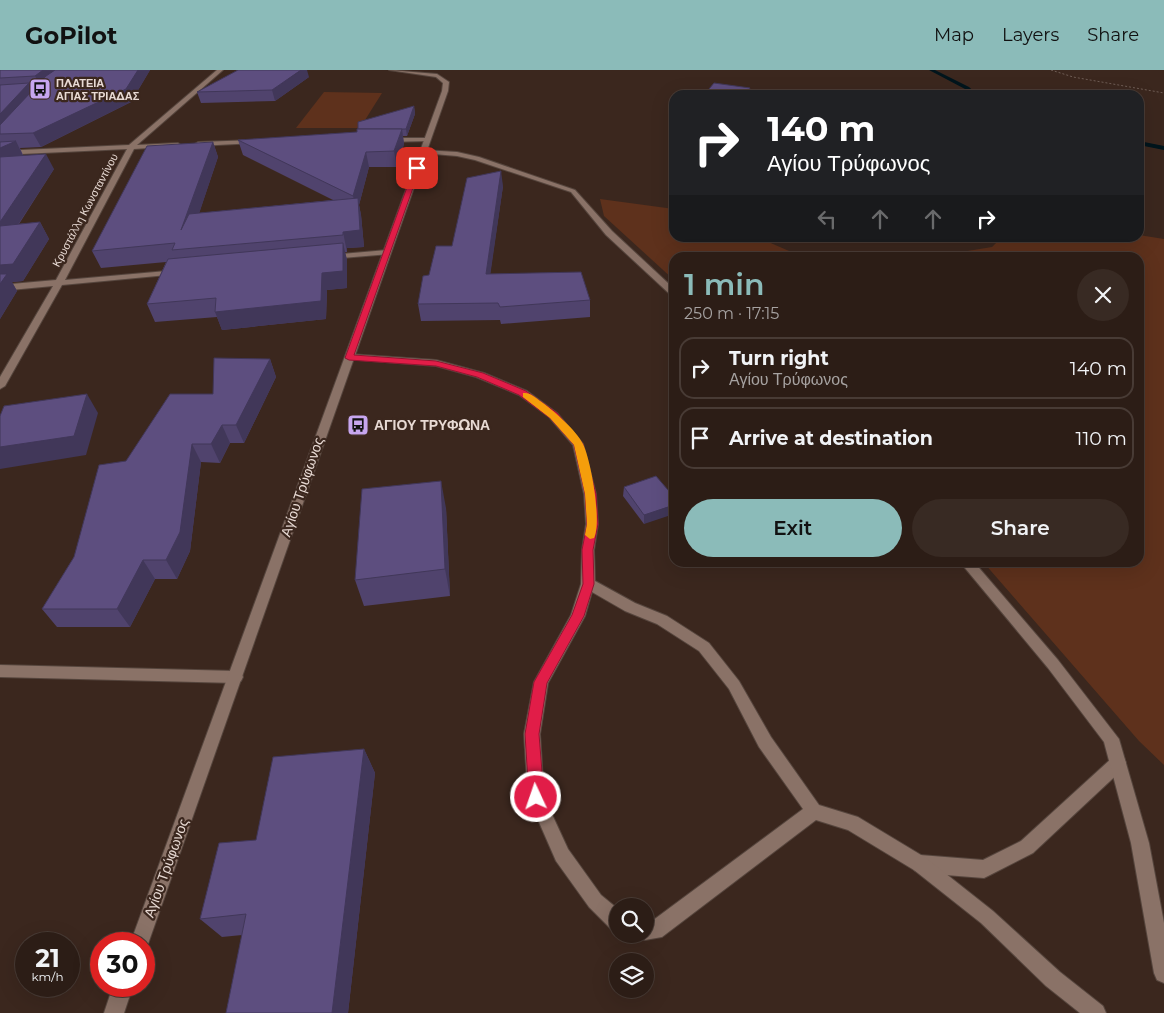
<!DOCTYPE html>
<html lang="en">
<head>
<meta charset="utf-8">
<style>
  :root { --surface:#2c1d16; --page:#382a23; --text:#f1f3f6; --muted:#a6a2a1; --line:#483b35; --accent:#8bbbb9 }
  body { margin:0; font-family:Montserrat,sans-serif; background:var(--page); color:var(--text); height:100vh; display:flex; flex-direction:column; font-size:19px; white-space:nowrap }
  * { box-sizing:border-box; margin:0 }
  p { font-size:16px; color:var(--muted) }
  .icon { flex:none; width:28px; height:28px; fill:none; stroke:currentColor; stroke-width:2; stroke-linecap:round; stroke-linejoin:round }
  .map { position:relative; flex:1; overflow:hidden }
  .sheet { position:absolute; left:669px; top:182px; width:475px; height:315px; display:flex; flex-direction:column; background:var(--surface); border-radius:15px; box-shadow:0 5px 20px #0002,0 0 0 1px var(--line) }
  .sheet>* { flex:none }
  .hud { position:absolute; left:669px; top:20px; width:475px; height:152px; border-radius:15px; box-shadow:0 5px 20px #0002,0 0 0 1px var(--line); background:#202124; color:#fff; overflow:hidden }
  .tools { position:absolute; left:609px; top:828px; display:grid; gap:10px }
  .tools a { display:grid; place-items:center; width:45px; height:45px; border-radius:50%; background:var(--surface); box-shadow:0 5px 20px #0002,0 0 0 1px var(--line); font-size:25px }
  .speed { position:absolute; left:15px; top:862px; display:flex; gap:10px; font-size:25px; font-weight:700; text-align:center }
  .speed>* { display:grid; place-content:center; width:65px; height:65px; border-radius:50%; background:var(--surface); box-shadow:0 5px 20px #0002,0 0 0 1px var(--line); line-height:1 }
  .speed small { font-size:12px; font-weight:400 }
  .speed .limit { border:8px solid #d22; background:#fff; color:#111 }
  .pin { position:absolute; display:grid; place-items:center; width:42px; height:42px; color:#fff; margin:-21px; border-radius:10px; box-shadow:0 2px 8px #0006 }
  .me { position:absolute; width:55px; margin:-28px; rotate:357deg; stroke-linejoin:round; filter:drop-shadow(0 0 4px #0008) }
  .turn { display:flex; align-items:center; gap:18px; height:105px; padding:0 15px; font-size:22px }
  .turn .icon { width:65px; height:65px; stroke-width:2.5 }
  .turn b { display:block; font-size:35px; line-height:42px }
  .lanes { display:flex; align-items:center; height:48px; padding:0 15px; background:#0003; justify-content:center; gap:25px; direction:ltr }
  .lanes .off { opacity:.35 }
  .round { display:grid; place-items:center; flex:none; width:52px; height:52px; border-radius:26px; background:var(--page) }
  .overview { display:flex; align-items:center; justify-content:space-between; height:85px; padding:0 15px }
  h1 { font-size:30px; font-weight:600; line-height:38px; color:var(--accent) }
  .button { display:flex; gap:10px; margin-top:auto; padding:10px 15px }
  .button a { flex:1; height:58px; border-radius:30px; background:var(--accent); color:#111; font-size:20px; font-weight:600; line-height:58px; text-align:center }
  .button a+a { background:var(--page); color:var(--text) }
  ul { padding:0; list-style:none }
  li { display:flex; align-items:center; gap:15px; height:62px; margin:0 10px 8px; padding:0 5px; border:2px solid var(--line); border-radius:15px }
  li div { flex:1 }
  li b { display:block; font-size:19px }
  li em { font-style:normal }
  header { display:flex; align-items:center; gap:30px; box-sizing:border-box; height:70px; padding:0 25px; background:var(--accent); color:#111 }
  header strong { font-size:24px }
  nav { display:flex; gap:28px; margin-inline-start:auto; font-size:18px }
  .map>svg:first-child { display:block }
  .green { fill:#5e311c }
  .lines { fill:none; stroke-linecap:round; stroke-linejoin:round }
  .stream { fill:#01151c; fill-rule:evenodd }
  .lane-casing { stroke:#55453d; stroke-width:2 }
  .street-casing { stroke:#55453d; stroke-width:2 }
  .secondary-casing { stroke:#55453d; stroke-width:2 }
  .path { stroke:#6f5d55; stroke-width:1; stroke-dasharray:2 2; stroke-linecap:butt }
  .lane { fill:#8a7267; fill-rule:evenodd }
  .street { fill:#8a7267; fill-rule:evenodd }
  .secondary { fill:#8a7267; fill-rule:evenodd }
  .wall { fill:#50436d }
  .shaded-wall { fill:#413759 }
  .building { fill:#5d4e7f; stroke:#413759 }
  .route { fill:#e11d48; stroke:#92132f }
  .slow { fill:#f59e0b }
  .labels { text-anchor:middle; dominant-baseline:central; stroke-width:4.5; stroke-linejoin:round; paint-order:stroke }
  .far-poi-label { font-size:11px; font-weight:bold; fill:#e8dad4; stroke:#3b271e; text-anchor:start }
  .far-street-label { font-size:11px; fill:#e8dad4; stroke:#3b271e }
  .poi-label { font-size:14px; font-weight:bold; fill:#e8dad4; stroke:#3b271e; text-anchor:start }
  .street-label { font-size:14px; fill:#e8dad4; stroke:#3b271e }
</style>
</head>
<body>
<header>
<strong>GoPilot</strong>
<nav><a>Map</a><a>Layers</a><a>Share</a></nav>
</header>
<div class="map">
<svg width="1164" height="943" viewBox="0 0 1164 943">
  <rect width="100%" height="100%" fill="#3b271e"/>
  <!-- green -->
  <g class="green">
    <path d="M324,22L382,23L360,58H296Z"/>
    <path d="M600,129L674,139V168H759L803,187L674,188V210L604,146Z"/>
    <path d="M1139,165L1164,169V695L1139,671L984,493L1139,492V188L930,187L992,177L1001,168H1139Z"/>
  </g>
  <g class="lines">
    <!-- stream -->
    <g class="stream">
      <path d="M929,0H935L969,17L978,25H972L965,19Z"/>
      <path d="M1139,71L1164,76V80L1139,75Z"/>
    </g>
    <!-- lane casing -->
    <g class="lane-casing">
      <path id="lane" d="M1118,686L1124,688L1126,693L1124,698L1033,783L990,805L984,808L920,803L914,800L911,794L914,788L920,785L983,790L1021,771L1112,688Z"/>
    </g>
    <!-- street casing -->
    <g class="street-casing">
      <g id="street">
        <path d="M217,0H223L137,75L178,73L181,75L180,76L134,79L65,210L178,200L182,202L178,204L62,215L5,316L0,319V307L53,216L0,221V215L56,210L127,79L0,85V81L129,75Z"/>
        <path d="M427,68L430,70L429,71L387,72L384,70L387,68Z"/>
        <path d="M255,70L257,71V73L198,76L195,74L198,72Z"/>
        <path d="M423,80L457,82L479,87L575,120L612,161L669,214L674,219V228L606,165L571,122L475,90L457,86L421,83V81Z"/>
        <path d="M387,180L391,182L390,184L330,189L326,187L330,185Z"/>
        <path d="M349,284L436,290L484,303L527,321L557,343L583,374L596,424L598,454L594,480L595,511L635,533L667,546L709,573L739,611L771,667L819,735L858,747L926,788L993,841L1060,902L1103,936L1106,943H1080L1046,916L981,853L914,800L848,760L816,750L662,867L645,870L638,868L637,864H645V852L652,851L803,739L759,677L729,619L699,581L657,554L625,541L592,522L585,546L548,613L540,664L544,727L568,779L601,825L618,839V861L611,859L589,837L556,791L528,727L524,664L534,612L571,545L581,514L582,480L586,454L584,424L573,375L549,347L519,325L476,307L436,296L346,289V285Z"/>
        <path d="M960,492H974L1058,590L1119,669L1149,773L1164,853V913L1157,910L1154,903L1131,773L1104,672L1048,598Z"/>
        <path d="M0,595L236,601L241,603L243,607L241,611L236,613L0,607Z"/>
      </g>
    </g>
    <!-- secondary casing -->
    <g class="secondary-casing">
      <g id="secondary">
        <path d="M389,0L437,4L449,12L448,21L148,874L144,881V874H130L442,21L443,13L436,7Z"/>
        <path d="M113,916H133L124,943H104Z"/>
      </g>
    </g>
    <!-- path -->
    <path class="path" d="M1051,0L1073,7L1164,23"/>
    <!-- lane -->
    <use href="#lane" class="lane"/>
    <!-- street -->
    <use href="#street" class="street"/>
    <!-- secondary -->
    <use href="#secondary" class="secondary"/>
  </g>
  <!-- wall -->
  <g class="wall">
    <path d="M0,0H150L131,32L41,77L20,78L23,85L54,99L19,154L40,152L49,169L23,211L12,212L17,221L0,249Z"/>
    <path d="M309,7L275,31L201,33L197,22Z"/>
    <path d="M414,36L415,44L407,66H403L404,74L397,97H369L359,135L361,145L364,177L347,178V182H345L347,190V218L327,220L326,249L222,260L217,247L155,252L147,234L166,192L101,198L92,181L213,72L218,87L199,143L333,130L243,85L238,70L357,62Z"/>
    <path d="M503,116L490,204L590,230V247L501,254L500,250L421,251L418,234L429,205Z"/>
    <path d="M270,289L276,307L244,373H230L220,393L201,392L190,481L177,509H155L130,557H57L42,539L74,487L126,391L213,324Z"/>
    <path d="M624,417L674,427L644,454L623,426Z"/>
    <path d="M446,438L450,526L364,536L355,510Z"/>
    <path d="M364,679L375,703L348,943H226L242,865L222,867L200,849L256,770Z"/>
  </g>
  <!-- shaded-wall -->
  <g class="shaded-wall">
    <path d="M43,0H75L42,19L35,6Z"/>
    <path d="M138,0H150L131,32L41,77L33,63Z"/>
    <path d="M301,0H307L309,7L275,31L272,20Z"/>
    <path d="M29,13L35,27L0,64V44Z"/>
    <path d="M414,36L415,44L407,66L406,59Z"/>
    <path d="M402,59L404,74L397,97L394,81Z"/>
    <path d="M16,71L23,86L0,97V78Z"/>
    <path d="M213,72L218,87L188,177L181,160Z"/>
    <path d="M366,82L369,97L359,135L361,145L364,177L347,178V182L343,162L357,142L353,126Z"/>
    <path d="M46,84L54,99L8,170L0,171V152Z"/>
    <path d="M501,101L503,116L488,221L486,204Z"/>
    <path d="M40,152L49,169L23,211L12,212L17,221L0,249V195Z"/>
    <path d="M343,173L347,190V218L327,220L326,249L222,260L215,242L322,203Z"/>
    <path d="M270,289L276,307L244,373L236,355Z"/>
    <path d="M87,324L98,343L86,385L0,399V377Z"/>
    <path d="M222,355L230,373L220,393L211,374Z"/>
    <path d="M192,374L201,392L190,481L177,509L166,490Z"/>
    <path d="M441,411L446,438L450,526L445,499Z"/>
    <path d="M674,435V444L644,454V445Z"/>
    <path d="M143,490L155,509L130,557L117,539Z"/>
    <path d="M364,679L375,703L348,943H332Z"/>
  </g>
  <!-- building -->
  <g class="building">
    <path d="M0,0H43L35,6L0,8Z"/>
    <path d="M55,0H138L126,19L33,63L0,64V55L46,6Z"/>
    <path d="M238,0H301L272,20L197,22Z"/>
    <path d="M29,13L0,44V15Z"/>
    <path d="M714,13L750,18L746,25H704Z"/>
    <path d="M414,36L406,59H358V52Z"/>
    <path d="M357,59H402L394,81L366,82L353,126L238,70L357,62Z"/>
    <path d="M16,71L0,78V72Z"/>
    <path d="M213,72L181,160L189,144L358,128L360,160L343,162V165L172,180L175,173L92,181L147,76Z"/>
    <path d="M46,84L0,152V87Z"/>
    <path d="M501,101L486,204L581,202L590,230L500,237L498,233L418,234L423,206L429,205L436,176H452L467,108Z"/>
    <path d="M40,152L13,194L0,195V156Z"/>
    <path d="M343,173V201L322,203L321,231L215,242L216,228L147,234L168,189Z"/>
    <path d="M0,204H7L0,214Z"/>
    <path d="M214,288L270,289L236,355H222L211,374H192L180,462L166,490H143L117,539H42L74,487L99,395L126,391L170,324H213Z"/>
    <path d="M87,324L74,366L0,377V346L4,336Z"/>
    <path d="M656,406L674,427V435L644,445L624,417Z"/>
    <path d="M441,411L445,499L355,510L362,419Z"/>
    <path d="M364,679L332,943H226L246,844L200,849L219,773L256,770L273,687Z"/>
  </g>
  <!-- route -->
  <path class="route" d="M417,97L420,98L354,285L436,291L483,303L526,321L557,343L583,374L596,424L598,454L593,480L594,514L584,546L547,613L539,664L544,727L541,732L536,734L531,732L529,727L525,664L534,612L572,545L583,514L582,480L587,454L585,424L574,375L550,348L519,325L477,307L436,296L349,290L345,288L414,98Z"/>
  <!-- slow -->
  <path class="slow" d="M523,323C531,322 537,329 543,333C555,342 576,360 583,374C591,390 602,452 594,468L590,469L585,465L587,454L585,424L574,375L550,348L523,327Z"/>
  <!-- icons -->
  <defs>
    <g id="bus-square" transform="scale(1.125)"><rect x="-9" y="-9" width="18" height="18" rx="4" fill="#c7a6ef" stroke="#3b271e"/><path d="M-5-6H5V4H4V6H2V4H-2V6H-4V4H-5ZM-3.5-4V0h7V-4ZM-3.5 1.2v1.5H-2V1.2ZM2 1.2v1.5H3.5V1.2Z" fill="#111"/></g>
  </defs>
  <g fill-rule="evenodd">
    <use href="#bus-square" x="40" y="19"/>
    <use href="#bus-square" x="358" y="355"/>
  </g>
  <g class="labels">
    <!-- far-poi labels -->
    <g class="far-poi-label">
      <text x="56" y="13">ΠΛΑΤΕΙΑ<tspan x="56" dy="13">ΑΓΙΑΣ ΤΡΙΑΔΑΣ</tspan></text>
    </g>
    <!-- far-street labels -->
    <g class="far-street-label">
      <text transform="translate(85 140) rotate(-62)">Κρυστάλλη Κωνσταντίνου</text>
    </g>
    <!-- poi labels -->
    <g class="poi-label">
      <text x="374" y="355">ΑΓΙΟΥ ΤΡΥΦΩΝΑ</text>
    </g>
    <!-- street labels -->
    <g class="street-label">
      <text transform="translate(302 417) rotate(-71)">Αγίου Τρύφωνος</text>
      <text transform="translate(166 798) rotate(-70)">Αγίου Τρύφωνος</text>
    </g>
  </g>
</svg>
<div class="tools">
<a><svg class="icon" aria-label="search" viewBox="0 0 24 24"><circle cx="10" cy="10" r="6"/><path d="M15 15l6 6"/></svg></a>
<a><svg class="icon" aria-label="layers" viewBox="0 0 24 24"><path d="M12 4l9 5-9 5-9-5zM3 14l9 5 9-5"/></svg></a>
</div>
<div class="speed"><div>21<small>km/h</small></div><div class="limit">30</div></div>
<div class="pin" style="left:417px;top:98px;background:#d93025"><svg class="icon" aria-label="arrive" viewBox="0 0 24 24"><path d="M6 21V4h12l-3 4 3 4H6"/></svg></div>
<svg class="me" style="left:536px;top:727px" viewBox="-20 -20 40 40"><circle r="17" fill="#e11d48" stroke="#fff" stroke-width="3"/><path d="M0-11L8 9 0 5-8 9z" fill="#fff"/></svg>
<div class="hud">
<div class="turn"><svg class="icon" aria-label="right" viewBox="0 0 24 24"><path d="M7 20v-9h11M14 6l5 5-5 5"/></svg><div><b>140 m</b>Αγίου Τρύφωνος</div></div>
<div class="lanes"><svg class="icon off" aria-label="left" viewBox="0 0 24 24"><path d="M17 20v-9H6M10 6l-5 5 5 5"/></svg><svg class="icon off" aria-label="ahead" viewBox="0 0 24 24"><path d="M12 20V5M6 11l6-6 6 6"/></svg><svg class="icon off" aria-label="ahead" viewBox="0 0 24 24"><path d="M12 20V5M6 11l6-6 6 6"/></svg><svg class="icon" aria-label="right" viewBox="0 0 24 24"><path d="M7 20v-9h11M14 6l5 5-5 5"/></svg></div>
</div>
<section class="sheet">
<div class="overview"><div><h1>1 min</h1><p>250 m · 17:15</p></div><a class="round"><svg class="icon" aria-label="close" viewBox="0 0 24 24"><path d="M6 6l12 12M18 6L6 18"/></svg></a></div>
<ul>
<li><svg class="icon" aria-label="right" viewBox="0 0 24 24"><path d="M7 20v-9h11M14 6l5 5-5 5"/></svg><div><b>Turn right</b><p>Αγίου Τρύφωνος</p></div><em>140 m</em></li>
<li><svg class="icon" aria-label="arrive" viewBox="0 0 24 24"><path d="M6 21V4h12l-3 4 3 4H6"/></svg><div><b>Arrive at destination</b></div><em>110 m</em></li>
</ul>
<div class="button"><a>Exit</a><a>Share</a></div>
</section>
</div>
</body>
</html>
